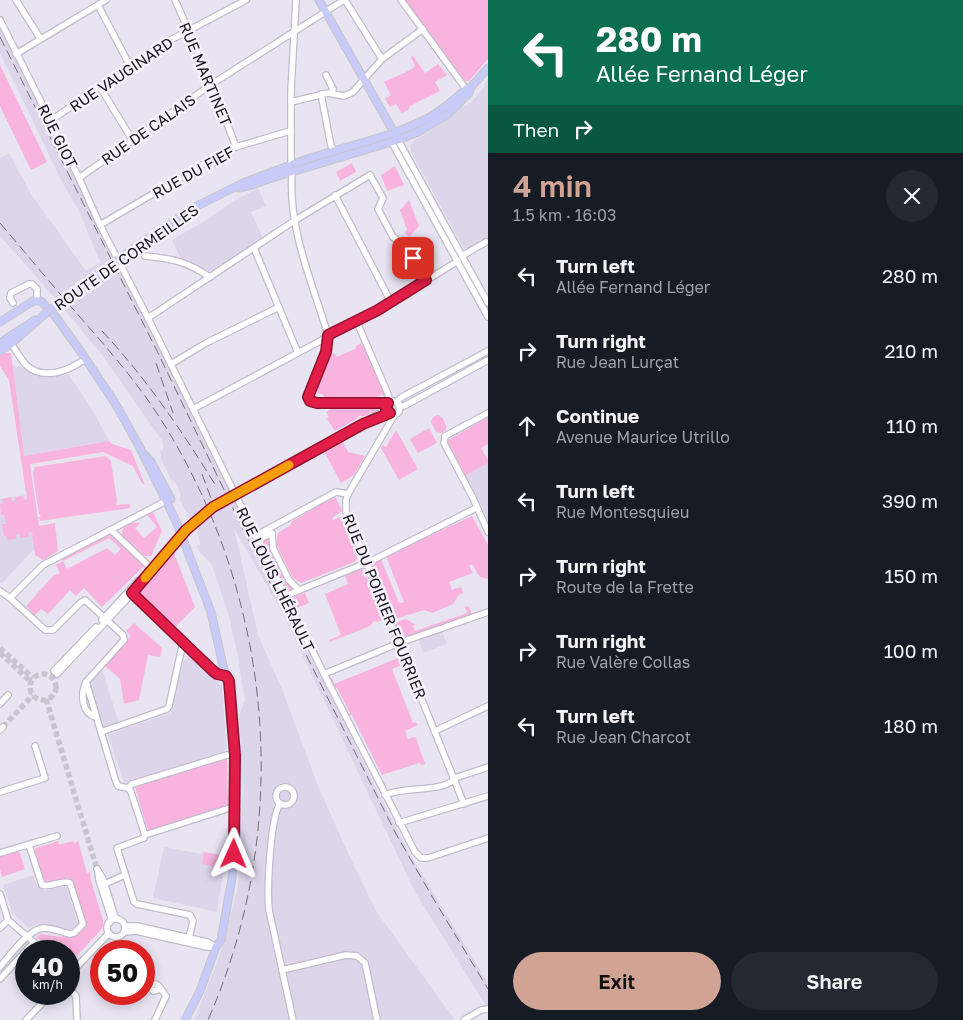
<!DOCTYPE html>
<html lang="en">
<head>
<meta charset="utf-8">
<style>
  :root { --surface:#171b24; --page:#242831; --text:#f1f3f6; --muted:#9ea1a6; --accent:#d0a394 }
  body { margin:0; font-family:"Golos Text",sans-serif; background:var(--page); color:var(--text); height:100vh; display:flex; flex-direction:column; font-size:19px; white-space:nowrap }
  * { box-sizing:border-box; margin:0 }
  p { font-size:16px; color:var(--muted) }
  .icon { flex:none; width:28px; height:28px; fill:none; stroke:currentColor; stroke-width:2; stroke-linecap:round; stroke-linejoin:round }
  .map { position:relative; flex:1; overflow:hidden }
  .side { display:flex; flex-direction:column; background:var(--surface); width:475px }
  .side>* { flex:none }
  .banner { background:#0b6e4f; color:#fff; overflow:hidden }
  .speed { position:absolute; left:15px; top:940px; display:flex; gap:10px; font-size:25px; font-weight:700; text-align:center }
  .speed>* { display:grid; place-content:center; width:65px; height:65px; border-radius:50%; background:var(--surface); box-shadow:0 2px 12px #0003; line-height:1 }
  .speed small { font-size:12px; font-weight:400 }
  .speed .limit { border:8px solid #d22; background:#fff; color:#111 }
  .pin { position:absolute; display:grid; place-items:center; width:42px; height:42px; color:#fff; margin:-21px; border-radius:10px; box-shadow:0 2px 8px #0006 }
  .me { position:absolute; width:55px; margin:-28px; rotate:1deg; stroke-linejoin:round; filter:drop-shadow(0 0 4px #0008) }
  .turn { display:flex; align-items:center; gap:18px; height:105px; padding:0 25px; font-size:22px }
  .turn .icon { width:65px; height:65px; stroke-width:2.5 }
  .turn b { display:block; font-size:35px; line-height:42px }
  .then { display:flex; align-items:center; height:48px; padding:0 25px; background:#0003; gap:10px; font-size:19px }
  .round { display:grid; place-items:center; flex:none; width:52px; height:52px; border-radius:26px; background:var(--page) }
  .overview { display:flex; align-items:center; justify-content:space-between; height:85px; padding:0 25px }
  h1 { font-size:30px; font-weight:600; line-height:38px; color:var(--accent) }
  .action { display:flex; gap:10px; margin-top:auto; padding:10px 25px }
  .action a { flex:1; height:58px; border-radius:30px; background:var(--accent); color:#111; font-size:20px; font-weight:600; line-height:58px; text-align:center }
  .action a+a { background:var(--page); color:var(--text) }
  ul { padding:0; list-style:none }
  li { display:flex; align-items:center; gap:15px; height:75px; padding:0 25px }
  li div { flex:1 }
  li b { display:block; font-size:19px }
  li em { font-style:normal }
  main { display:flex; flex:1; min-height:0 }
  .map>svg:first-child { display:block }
  .built { fill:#ddd6eb }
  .green { fill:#f8b3df; fill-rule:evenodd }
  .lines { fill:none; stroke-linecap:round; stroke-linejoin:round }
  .minor-tunnel { stroke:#c8c5d1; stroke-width:5.5; stroke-dasharray:5.5 3; stroke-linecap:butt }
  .minor-casing { stroke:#c0bcc9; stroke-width:8 }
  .major-casing { stroke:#c7c6c8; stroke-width:9 }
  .minor { stroke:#fff; stroke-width:5.5 }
  .major { stroke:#c8caf7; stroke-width:7 }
  .rail { stroke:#726f78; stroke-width:1; stroke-dasharray:10 5; stroke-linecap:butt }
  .minor-bridge-casing { stroke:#c0bcc9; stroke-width:8; stroke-linecap:butt }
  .major-bridge-casing { stroke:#c7c6c8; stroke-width:9; stroke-linecap:butt }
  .minor-bridge { stroke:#fff; stroke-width:5.5 }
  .major-bridge { stroke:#c8caf7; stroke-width:7 }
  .route-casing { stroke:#92132f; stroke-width:12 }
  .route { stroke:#e11d48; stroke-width:9 }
  .slow { stroke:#f59e0b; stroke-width:9 }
  .labels { text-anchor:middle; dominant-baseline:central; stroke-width:5; stroke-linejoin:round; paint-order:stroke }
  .street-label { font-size:15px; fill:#141318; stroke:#f5f1fd }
</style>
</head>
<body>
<main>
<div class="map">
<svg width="488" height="1020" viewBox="0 0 488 1020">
  <rect width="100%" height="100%" fill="#e8e4f2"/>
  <!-- built -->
  <g class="built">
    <path d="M0,27L305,641L382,800L408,851L488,983V1009L415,892L282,612L234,528L258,635L282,689L318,786L349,855L376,911L455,1020H194L220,955L238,887L243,790L239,715L245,700L237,651L228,613L212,565L198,550L197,546L200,544L197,528L188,516L179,498L181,496L177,485L175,482L173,483L160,457L162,456L160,452L163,450V442L102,355L55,298L0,236V158L9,153L31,194L86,271L100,262L78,209L62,182L0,53Z"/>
    <path d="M487,80L488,81V239L470,249H464L411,152L410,145L415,140L453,116L462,106L471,103L483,88Z"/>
    <path d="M258,188L266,206L251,212L263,238L211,272L181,259L172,240L208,219L227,205Z"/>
    <path d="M11,365L22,367L29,372L47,378L68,373L93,411L109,441L24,456Z"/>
    <path d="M488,463V523L481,504L465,476Z"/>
    <path d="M26,495L35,548L2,583L0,582V499Z"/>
    <path d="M442,631L447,644L423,653L418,640Z"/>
    <path d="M190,655L222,686L227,749L222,753L124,783L108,734L171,713L183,662Z"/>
    <path d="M102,669L119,723L104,728L101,726L88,684Z"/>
    <path d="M164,847L201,854L202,851L226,856L217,912L153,898Z"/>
    <path d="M33,875L37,885L45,891L66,885L78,924L73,929L67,930L41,924L29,928L12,912L3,885Z"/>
  </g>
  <!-- green -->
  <g class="green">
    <path d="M405,0H488V59L469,81H465Z"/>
    <path d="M413,56L425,73L438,64L447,75L435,82L440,91L410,106L408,110L402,113L396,104L390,107L385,99L391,95L384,82C394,76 407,74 415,66L411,57Z"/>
    <path d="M0,65L47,162L31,170L0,106Z"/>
    <path d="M402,151L488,306V313L399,152Z"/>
    <path d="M352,163L356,172L340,181L336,172Z"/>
    <path d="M395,166L404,185L387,191L381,175Z"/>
    <path d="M409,200L419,226L409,237L405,233L407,229L400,210Z"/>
    <path d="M361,343L363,345L384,392V396L382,395L376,397L326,399L322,394H318V391L315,390L328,356L335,353L337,357L355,349L356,346Z"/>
    <path d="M4,353H11L24,456L109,441L112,444L131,450L145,485L142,483L133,466L103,452L30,464L39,526L55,523L58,551L43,560L35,555L32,532L28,533L29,537L20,538V534H16V539L8,540L7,536H4L2,524H6L4,515H1L0,504L3,503L2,499L11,497L12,502L15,501V497L23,496L24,500L27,499L9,380L0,366V355Z"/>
    <path d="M376,405L378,409L365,416H359L355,420L335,431L327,419L329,417L326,412L334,406Z"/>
    <path d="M438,415C443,417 447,424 446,430L441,433L436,432L431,422L433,417Z"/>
    <path d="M488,417V444L481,448L488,460V463L465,476L448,443V440Z"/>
    <path d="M429,428L437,443L418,453L410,439Z"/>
    <path d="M396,430L418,469L399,480L381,448L382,445L386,447Z"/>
    <path d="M342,440L348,452L365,456L354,475L341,483L324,451Z"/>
    <path d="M106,456L111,461L117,501L116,505L130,504V508L40,521L39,517L41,516L39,514L33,474L35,467Z"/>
    <path d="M335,496L342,511L332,518L334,520L340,517H342L357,553V559L354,562L301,583L293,578L276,544L278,533L292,524L291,522Z"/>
    <path d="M153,512L162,531L151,556H144L130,542H128L122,536C121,526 130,522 139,523L140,524L135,528L144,538L157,527L148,516V514Z"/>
    <path d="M472,516L488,545V579L480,577L472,564L469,566L473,573L449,582L452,590L461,587L463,593L459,595L453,604L432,613L424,610L392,620L371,564L381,559L399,603L404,602L386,556Z"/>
    <path d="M111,533L144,566L102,607L84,588L76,596L70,590L48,614L41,609L35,615L26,606L53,576L60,573L56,565L63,561L62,559ZM109,538L121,549L115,555L107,548L67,569L63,561Z"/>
    <path d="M270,537L272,547L296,588L290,591L283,589L261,542Z"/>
    <path d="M174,553L195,607L174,628L147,602L145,604L136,596Z"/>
    <path d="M363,568L384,620L377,622L374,621L370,626L330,642L329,640L341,635L325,594L348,584L345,576Z"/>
    <path d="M305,593L309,603L294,609L292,603L294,597Z"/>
    <path d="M469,606L472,615L404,639L400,638L394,623L406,619L416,625L413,626L415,631L467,613L465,607Z"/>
    <path d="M134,623L162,648L160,657L148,655L139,700L124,704L120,679L104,665L131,636L126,631Z"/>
    <path d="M398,658L401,665L392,669L413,723L416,722L418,725L405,731L408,739L414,737L416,738L425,764L422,765L419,763L382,775L352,715L348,716L350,713L337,688L334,689L329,679L332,678L334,684Z"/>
    <path d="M227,757L228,808L148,831L135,787Z"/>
    <path d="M58,841L59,845L73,841L74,843L78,841L87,873L90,872L91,881L103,920V926L100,931L69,964V951H52L37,937L40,934L62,937L63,935L73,937L85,923L72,880L68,878L48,884L43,881L34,851L36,848Z"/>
    <path d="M19,851L25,869L2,877L0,869V857Z"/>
    <path d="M204,852L223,856L220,868L202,864Z"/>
  </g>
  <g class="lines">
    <!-- minor-tunnel -->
    <g class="minor-tunnel">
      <path d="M0,648L33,678"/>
      <path d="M0,653L31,682"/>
      <circle cx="43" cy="687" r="13"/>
      <path d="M46,699L97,869"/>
      <path d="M3,727L33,695"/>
    </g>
    <!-- minor casing -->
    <g class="minor-casing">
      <g id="minor">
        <path d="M16,0L40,38"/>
        <path d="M175,0L212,84L236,147"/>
        <path d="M345,0L382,59"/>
        <path d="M401,0L466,89"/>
        <path d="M98,5L130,66"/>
        <path d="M0,20L79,178L100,225L148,318L324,674L415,852L421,858H428L488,838"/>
        <path d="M16,54L106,0"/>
        <path d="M326,75L333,89L332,93"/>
        <path d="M100,87L133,141"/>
        <path d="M321,94L331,146L335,151"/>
        <path d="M291,102L328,93L344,96L353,92L382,59L423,29"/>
        <path d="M50,121L163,44L246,0"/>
        <path d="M398,140L488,303"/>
        <path d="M392,143L488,317"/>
        <path d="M291,164V91L296,0"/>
        <path d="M292,173C288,229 312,282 328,335L325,352L308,397L309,400L317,403H388"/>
        <path d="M79,178L212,84L344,0"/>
        <path d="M335,195L391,302"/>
        <path d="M100,225L219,155L236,147L290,131"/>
        <path d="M254,248L298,353"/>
        <path d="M145,256C174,259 185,261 210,277"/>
        <path d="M462,256L486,242"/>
        <path d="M13,303L10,298L11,293L29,284H32L37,289V300"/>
        <path d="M148,318L294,221L370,175L383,198L378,209L393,237L401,243L408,256L413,257L426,280"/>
        <path d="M356,320L388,394L390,402"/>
        <path d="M10,342C15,349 20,358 26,365C43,381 69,371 85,359"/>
        <path d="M171,364L206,343L279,307"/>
        <circle cx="393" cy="408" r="7"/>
        <path d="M396,402L402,397L488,351"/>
        <path d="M399,407L406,405L488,360"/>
        <path d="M193,409L322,340L332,331L378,310L458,261"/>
        <path d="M488,413L445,436L444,443L473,498L488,532"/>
        <path d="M395,414L348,494L346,500V512L464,804"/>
        <path d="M367,421L386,409"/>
        <path d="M255,484L363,424L389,413"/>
        <path d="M111,530L150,567"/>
        <path d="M255,536L336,492L348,494"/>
        <path d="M259,544L262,538L272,533L273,548L289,580L299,590"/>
        <path d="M0,591L10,598L45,630H53L80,603L85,600L123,635L124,640L86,682L101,732"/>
        <path d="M130,591L212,670L217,674L226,676"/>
        <path d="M285,596L371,561L476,508"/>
        <path d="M10,598L43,565L166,501"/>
        <path d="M102,620L138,581"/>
        <path d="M54,671L96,627"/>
        <path d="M57,674L126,600L177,540"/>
        <path d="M324,674L399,643L488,612"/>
        <path d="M86,682C80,694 82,714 96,717"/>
        <path d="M0,704L8,695"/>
        <path d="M0,730L3,727"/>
        <path d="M435,731L488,706"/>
        <circle cx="285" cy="796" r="9"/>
        <path d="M128,788L118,786L116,782L101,732L167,709L169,706L183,642"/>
        <path d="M128,788L132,784L227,755H235"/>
        <path d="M128,788L131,792L145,835"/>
        <path d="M0,792L45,778L35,746"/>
        <path d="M385,795C404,786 445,793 455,778L488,767"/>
        <path d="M280,803C270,820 267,889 269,910L293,1020"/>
        <path d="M399,823L488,796"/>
        <path d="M0,853L57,836"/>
        <path d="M97,869L103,879L115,917L118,919"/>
        <path d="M98,871L99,880L111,918L110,922"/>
        <path d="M102,885L125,875"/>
        <path d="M0,894L8,920"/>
        <circle cx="116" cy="928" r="9"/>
        <path d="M8,920L44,951"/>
        <path d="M125,926H137L207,942L216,947"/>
        <path d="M0,928L8,920"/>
        <path d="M125,932L136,931L207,947H214"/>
        <path d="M189,938L193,921L190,915L137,904L134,902L117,848L144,838L145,835L230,808L235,809"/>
        <path d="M0,967C9,956 29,929 43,928C52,928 62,932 70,934L74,933L83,924L70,883C61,879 52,888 42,885L29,845"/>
        <path d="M282,970L346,955L357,956L365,963L377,1020"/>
        <path d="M69,975L109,933"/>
        <path d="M0,979L34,942"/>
        <path d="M69,988L76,996L77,1020"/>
        <path d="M26,1020L51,994"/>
        <path d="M155,1020L166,996L159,986L156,984L150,985L149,987L153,991L161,989"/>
        <path d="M464,1020L481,1010L488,1009"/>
      </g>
    </g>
    <!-- major casing -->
    <g class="major-casing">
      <g id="major">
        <path d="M319,0L396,136"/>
        <path d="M293,164C338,147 387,140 430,117C443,109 455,99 466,89L470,88"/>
        <path d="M295,171L398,140L420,131L448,114L469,93L471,87L488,68"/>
        <path d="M239,188L252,185L290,172"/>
        <path d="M137,246L193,208L243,183L288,166"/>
        <path d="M0,322L33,301H41L55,316L81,352L115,403L139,446L176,521L211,612L224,670L229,681L235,755L234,854L232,878L221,940L216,947L200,991L185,1020"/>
        <path d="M0,343L35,320"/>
        <path d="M0,351L11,344L46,313"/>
        <path d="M145,455L151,462L171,499"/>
      </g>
    </g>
    <!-- minor -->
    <use href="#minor" class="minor"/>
    <!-- major -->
    <use href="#major" class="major"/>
    <!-- rail -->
    <g class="rail">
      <path d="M0,37L158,353L242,527L396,834L433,898L488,989"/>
      <path d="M0,223C22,249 44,275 66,301C99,339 133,376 160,418C274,597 294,825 208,1020"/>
      <path d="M102,331C146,378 182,431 216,486"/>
      <path d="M156,363L173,413"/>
      <path d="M202,474L215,509"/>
    </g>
    <!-- minor-bridge casing -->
    <g class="minor-bridge-casing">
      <path id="minor-bridge" d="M177,540C200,514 225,500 255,484"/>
    </g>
    <!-- major-bridge casing -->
    <g class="major-bridge-casing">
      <path id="major-bridge" d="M46,313L137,246"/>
    </g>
    <!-- minor-bridge -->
    <use href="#minor-bridge" class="minor-bridge"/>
    <!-- major-bridge -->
    <use href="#major-bridge" class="major-bridge"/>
  </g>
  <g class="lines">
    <!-- route casing -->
    <g class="route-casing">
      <path id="route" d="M234,854L235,755L229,681L226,676L217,674L212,670L132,593L186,530L213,507L363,424L390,413L386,409L388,403H317L310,401L308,397L326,352L328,335L378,310L426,280L413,258"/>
    </g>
    <!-- route -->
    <use href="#route" class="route"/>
    <!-- slow -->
    <path class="slow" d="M145,578L186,530L213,507L289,465"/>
  </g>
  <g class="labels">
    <!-- street labels -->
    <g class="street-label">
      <text transform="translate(121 74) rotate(-34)">RUE VAUGINARD</text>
      <text transform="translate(206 74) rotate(67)">RUE MARTINET</text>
      <text transform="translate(148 129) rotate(-35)">RUE DE CALAIS</text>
      <text transform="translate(58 136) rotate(63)">RUE GIOT</text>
      <text transform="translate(193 172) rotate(-29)">RUE DU FIEF</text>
      <text transform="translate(126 257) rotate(-35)">ROUTE DE CORMEILLES</text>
      <text transform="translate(276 579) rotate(64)">RUE LOUIS LHÉRAULT</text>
      <text transform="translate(385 606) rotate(68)">RUE DU POIRIER FOURRIER</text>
    </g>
  </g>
</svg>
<div class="speed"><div>40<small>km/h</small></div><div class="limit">50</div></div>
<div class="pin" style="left:413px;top:258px;background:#d93025"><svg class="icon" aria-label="arrive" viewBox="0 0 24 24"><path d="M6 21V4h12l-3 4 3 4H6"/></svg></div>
<svg class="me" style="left:234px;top:854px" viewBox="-20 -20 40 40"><path d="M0-17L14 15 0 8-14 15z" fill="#e11d48" stroke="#fff" stroke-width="4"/></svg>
</div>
<section class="side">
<div class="banner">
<div class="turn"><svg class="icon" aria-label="left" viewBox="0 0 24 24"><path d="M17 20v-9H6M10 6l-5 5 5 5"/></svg><div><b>280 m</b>Allée Fernand Léger</div></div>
<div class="then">Then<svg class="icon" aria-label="right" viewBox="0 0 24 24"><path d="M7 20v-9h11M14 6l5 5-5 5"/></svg></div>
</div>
<div class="overview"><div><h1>4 min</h1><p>1.5 km · 16:03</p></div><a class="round"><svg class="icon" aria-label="close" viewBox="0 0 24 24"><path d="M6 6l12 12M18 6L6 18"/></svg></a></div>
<ul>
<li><svg class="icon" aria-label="left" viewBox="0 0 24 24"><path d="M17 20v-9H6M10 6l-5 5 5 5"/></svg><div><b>Turn left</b><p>Allée Fernand Léger</p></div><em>280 m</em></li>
<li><svg class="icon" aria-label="right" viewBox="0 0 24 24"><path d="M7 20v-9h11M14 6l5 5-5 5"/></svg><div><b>Turn right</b><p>Rue Jean Lurçat</p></div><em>210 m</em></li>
<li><svg class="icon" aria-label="ahead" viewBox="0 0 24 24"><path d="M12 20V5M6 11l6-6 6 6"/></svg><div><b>Continue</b><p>Avenue Maurice Utrillo</p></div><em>110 m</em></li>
<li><svg class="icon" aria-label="left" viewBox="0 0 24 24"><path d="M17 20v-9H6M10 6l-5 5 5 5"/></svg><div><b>Turn left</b><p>Rue Montesquieu</p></div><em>390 m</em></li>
<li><svg class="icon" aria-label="right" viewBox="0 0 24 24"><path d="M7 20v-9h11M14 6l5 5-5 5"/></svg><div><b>Turn right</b><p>Route de la Frette</p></div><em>150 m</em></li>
<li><svg class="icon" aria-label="right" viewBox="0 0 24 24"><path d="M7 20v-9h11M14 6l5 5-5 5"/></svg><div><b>Turn right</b><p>Rue Valère Collas</p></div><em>100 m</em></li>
<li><svg class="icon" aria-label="left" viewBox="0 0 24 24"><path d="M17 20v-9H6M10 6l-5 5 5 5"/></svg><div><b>Turn left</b><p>Rue Jean Charcot</p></div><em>180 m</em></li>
</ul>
<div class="action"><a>Exit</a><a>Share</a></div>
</section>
</main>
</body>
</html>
